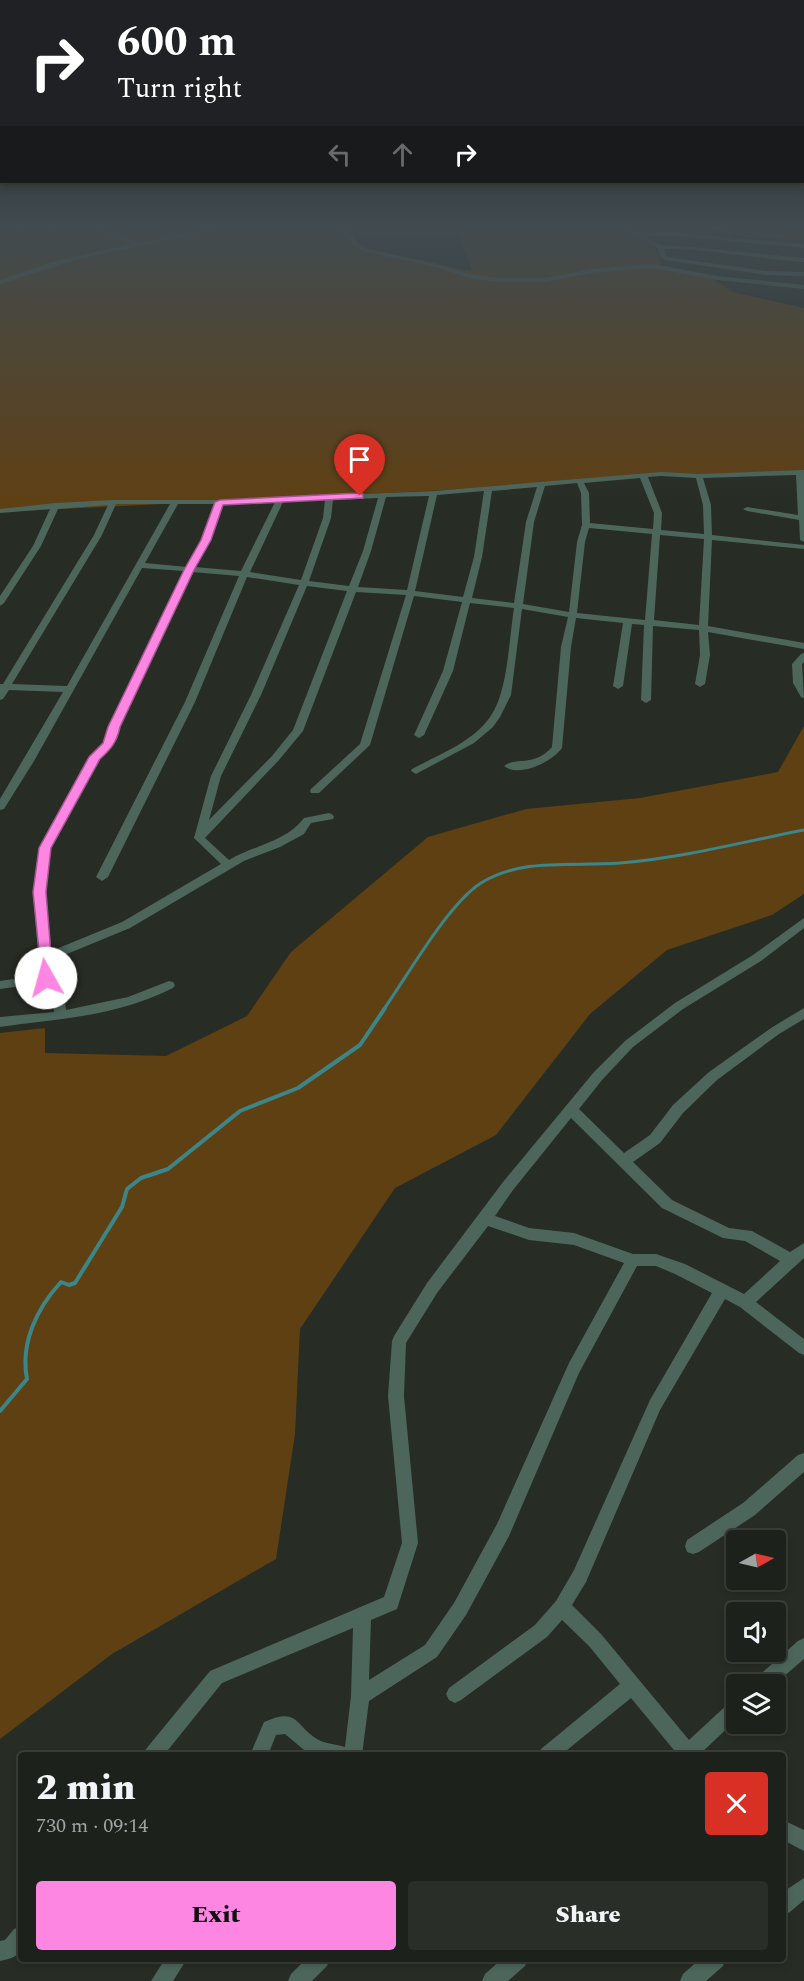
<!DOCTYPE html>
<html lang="en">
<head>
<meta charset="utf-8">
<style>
  :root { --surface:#1d211b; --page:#2a2e28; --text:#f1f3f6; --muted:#a0a3a3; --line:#3b3e3a; --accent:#fd86e2 }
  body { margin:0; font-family:Spectral,serif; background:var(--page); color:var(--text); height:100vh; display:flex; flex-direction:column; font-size:22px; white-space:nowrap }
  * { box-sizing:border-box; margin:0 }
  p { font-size:20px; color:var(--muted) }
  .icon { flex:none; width:33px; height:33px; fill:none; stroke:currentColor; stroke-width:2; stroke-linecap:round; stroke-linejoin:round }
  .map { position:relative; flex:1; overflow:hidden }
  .side { position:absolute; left:18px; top:1752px; width:768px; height:210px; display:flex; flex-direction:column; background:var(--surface); border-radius:6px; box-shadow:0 3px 9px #0003,0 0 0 2px var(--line) }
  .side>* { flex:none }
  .guide { position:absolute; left:0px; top:0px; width:804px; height:183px; box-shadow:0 3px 9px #0003,0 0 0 2px var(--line); background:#202124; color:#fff; overflow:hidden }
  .needle { width:39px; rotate:82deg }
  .controls { position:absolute; left:726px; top:1530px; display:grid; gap:12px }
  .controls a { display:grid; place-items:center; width:60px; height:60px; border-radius:6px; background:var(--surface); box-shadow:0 3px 9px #0003,0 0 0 2px var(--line); font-size:30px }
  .pin { position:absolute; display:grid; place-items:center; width:51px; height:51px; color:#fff; margin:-62px -26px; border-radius:50% 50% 50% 0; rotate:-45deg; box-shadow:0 0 6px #0007 }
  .pin .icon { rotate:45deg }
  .me { position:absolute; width:66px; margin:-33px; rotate:353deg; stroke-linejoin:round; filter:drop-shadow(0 0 4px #0008) }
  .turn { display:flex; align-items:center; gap:21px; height:126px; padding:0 18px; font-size:27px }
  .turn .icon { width:78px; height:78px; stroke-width:2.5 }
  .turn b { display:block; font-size:42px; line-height:51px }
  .lanes { display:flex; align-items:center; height:57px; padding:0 18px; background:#0003; justify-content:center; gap:30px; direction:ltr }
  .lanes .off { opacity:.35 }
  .round { display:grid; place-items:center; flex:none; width:63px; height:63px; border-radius:6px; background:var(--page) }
  .head { display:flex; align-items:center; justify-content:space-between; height:102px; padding:0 18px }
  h1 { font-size:36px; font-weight:800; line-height:45px }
  .primary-button { display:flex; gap:12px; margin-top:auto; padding:12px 18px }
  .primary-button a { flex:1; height:69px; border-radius:6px; background:var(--accent); color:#111; font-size:24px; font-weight:800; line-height:69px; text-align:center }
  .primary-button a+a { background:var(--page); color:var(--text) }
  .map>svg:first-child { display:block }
  .green { fill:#5f4013 }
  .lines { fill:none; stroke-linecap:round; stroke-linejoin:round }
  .stream-far2 { stroke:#3c868a; stroke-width:1.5 }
  .stream-far1 { stroke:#3c868a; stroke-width:3 }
  .stream { stroke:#3c868a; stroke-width:4 }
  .minor { fill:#4d665c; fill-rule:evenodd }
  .route { fill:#fd86e2; stroke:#a45793; stroke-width:1.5 }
</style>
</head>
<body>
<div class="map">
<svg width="804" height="1981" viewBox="0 0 804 1981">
  <rect width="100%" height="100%" fill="#272c24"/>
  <!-- green -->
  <g class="green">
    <path d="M0,228H346L357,242L366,248L472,271L457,228H585L626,232L641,238L656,250L660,261L659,267L713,279L732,292L804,308V472L699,476L661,474L488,488L0,512Z"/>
    <path d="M726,228H804V240L774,239Z"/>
    <path d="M804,726V894L772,915L667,950L590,1014L496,1135L395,1188L300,1329L295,1434L276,1559L112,1654L0,1739V1033L45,1028V1053L166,1056L247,1016L291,952L428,837L526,809L640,798L778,772Z"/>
  </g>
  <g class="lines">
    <!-- stream-far2 -->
    <path class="stream-far2" d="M0,232L66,228"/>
    <!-- stream-far1 -->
    <path class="stream-far1" d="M384,1009C408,975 448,904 481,883C523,857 573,867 620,863C681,858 743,842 804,830"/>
    <!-- stream -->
    <path class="stream" d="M0,1411L27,1379C20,1343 37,1308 61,1282L69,1285L75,1283L122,1207L127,1189L141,1178L168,1169L240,1111L298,1088L360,1045L385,1008"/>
    <!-- minor -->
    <g class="minor">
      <path d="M94,228H101L138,243L214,228H224L82,258L0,284V280L52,262L131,244Z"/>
      <path d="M340,228H346L358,243L367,249L439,265L473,275L503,278H546L590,269L653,264L717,276L804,285V289L717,280L653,268L590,273L546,282H503L472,279L435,267L363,251L354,245Z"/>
      <path d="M622,228H629L637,232L677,233L804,244V248L677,236H643L660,245L695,247L804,258V262C757,259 711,249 664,249L666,256L668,257L765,271L804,272V276L765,275L665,260L660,257L658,249Z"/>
      <path d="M711,228H719L734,233L731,235Z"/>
      <path d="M804,470V542L800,540L799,520L747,511L743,509L747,507L798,515L796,475L703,478L711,505L712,535L804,545V549L712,540L708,626L804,643V649L708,632L710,655L705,684L700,687L695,684L700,655L699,630L653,626L651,700L646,703L641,700L644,625L632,624L623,686L618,689L613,686L623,623L576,618L571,647L562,748C552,762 519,778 504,766C517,756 533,768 552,747L561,647L568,617L522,609L511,695L500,717L493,727L474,743L416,774L411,771L412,769C438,755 473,742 490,717C508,693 509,639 514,608L470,603L453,671L424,735L419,738L414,735L443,671L462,602L414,596L370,745L319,793H311L310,791L311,789L360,744L406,595L356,592L303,731L279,760L205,838L229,860C254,845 286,842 304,818L329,813L333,815L334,817L333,819L311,823L304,834L280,847L244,861L130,928L50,961L52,977L64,991L66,1010L128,997L169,981L173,982L175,985L173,988C114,1017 63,1018 0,1027V1017L54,1012L52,992L43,983L0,989V981L40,975L33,892L40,848L90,757L103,744L109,727L184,571L142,568L34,761L4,809L0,810V799L63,692L9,690L3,699L0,700V684H3L94,535L108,505L58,509L41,546L4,603L0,606V596L33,546L50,509L0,513V509L56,503L113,500H220L434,491L661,472L699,474ZM661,476L696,478L703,505L704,534L661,530L662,513L648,477ZM640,478L654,513L653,529L590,523L589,493L584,483ZM577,483L581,493L582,525L577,542L569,612L523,604L534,522L544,489L545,486ZM537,487L526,522L514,603L472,598L482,557L492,491ZM484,491L474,557L463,597L415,591L437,495ZM429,496L407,590L358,587L371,551L386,497ZM378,498L363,551L349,586L309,581L331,518L333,500ZM325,500L323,518L301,580L250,572L283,502ZM275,502L241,571L195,567L210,539L223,504ZM116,504H170L67,686L12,684L102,535ZM178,504H215L202,539L187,567L145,563ZM589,528L652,534L645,620L577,613L585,542ZM660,535L704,539L699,625L654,620ZM192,572L239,576L185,702L96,877L102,881L108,877L195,702L247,577L299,585L251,695L211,776L194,838L221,864L122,922L49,952L45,892L50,848L99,759L113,745L119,727ZM307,586L347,591L293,730L272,756L209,820L221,776L261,695Z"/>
      <path d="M804,653V662L802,664L804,698L801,697L793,683L792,664L801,654Z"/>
      <path d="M804,918V928L761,961L683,1009L633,1047L602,1080L579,1109L624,1153L650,1135L673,1105L709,1072L771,1028L804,1008V1019L779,1034L717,1080L683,1113L660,1143L633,1162L672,1200L729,1228L752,1231L790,1252L804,1243V1258L756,1302L804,1339V1355L799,1353L740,1307L725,1299L660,1410L586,1582L572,1605L601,1634L689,1740L730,1702L736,1699V1720L699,1755H678L631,1698L561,1755H538L541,1749L620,1684L589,1646L562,1620L547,1637L461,1700L455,1703L449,1700L446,1694L449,1688L535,1625L556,1601L574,1570L650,1400L712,1293L675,1274L656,1266H637L579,1373L509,1536L466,1615L437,1657L369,1701L362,1755H310L285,1734L276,1735L268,1755H250L264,1722C298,1707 294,1724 317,1739C325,1744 336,1744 345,1747L351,1696L353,1628L222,1683L164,1755H143L146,1749L210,1671L384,1597L402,1543L388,1396L392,1341L394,1336L427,1283L503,1182L594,1072L625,1041L675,1003L753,955ZM571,1118L662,1208L723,1238L745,1241L780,1261L744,1294L685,1264L656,1254H633L574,1233L529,1228L495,1216L513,1190ZM488,1226L529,1240L574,1245L624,1263L569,1363L497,1524L454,1603L425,1645L369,1680L371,1620L397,1609L418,1543L404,1396L406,1343L437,1293Z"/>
      <path d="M804,1453V1472L755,1515L699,1552L693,1554L687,1552L685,1546L687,1540L743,1503L798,1455Z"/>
      <path d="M804,1638V1659L775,1684H753L756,1678L798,1641Z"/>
      <path d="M783,1820L804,1830V1851L783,1840Z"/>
      <path d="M804,1878V1900L790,1912L783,1915V1892Z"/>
      <path d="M21,1926C21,1949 26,1956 0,1961V1941L5,1940L14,1929Z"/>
      <path d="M165,1959H187L173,1981H151Z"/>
      <path d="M306,1959H330L327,1966L312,1981H288L291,1974Z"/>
      <path d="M502,1959H528L525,1966L508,1981H482L485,1974Z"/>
      <path d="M700,1959H726L723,1966L706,1981H680L683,1974Z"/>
    </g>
  </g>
  <!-- sky -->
  <linearGradient id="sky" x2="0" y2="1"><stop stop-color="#151814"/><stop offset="0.45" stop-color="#414b50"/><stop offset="1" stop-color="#414b50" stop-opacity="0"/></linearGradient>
  <rect width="804" height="505" fill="url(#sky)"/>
  <!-- route -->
  <path class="route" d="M360,493L363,494V498L223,505L211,540L194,570L120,727C117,742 111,749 100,759L51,848L46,892L53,978L51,981H42L33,892L39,848L89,757L103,743L108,727L184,570L201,540L215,502L220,500Z"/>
</svg>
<div class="controls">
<a><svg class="needle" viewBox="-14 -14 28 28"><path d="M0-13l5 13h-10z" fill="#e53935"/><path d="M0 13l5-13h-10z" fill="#a0a3a3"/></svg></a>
<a><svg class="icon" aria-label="sound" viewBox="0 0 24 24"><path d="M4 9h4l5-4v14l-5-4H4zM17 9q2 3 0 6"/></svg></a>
<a><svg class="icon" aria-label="layers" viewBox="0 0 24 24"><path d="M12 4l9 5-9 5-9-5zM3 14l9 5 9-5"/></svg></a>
</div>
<div class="pin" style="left:360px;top:496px;background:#d93025"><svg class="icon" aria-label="arrive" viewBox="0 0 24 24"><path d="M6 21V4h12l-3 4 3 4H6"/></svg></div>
<svg class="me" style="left:46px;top:978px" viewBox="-20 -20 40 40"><circle r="19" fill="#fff"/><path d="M0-13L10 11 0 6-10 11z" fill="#fd86e2"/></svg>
<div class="guide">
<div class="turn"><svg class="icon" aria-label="right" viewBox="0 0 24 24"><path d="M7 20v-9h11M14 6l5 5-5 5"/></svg><div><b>600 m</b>Turn right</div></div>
<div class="lanes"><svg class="icon off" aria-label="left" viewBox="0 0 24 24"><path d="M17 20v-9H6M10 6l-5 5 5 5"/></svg><svg class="icon off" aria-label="ahead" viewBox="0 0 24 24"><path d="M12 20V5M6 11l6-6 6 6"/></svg><svg class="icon" aria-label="right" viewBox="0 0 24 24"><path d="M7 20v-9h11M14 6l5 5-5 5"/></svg></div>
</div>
<section class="side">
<div class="head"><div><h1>2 min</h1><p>730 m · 09:14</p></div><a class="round" style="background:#d93025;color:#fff"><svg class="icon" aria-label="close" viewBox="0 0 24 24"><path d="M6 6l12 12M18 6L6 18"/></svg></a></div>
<div class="primary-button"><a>Exit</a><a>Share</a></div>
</section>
</div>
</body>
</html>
